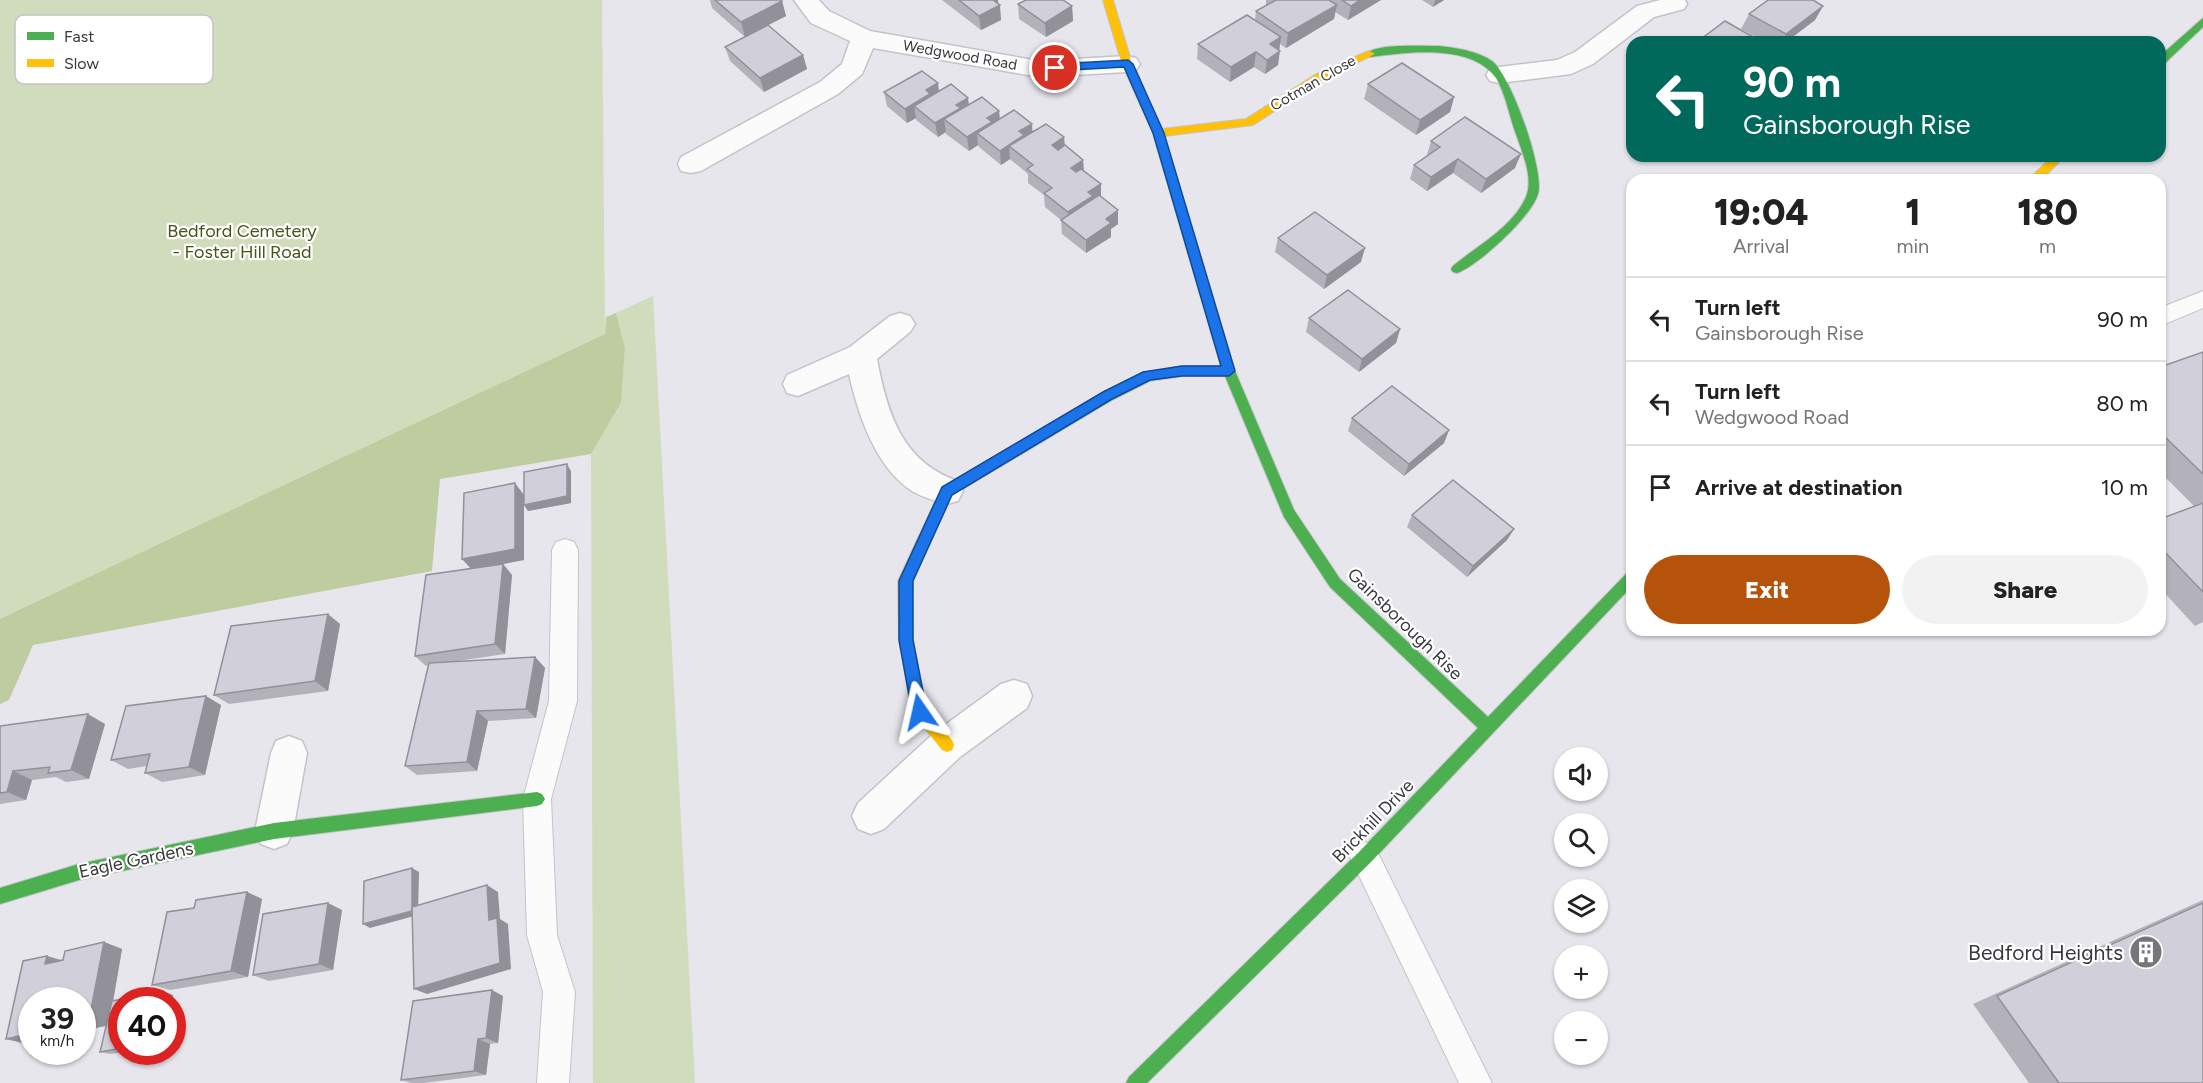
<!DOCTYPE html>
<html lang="en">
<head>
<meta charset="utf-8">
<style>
  :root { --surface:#fff; --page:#f2f2f2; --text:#222; --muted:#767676; --line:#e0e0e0; --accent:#b45309 }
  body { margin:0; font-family:Figtree,sans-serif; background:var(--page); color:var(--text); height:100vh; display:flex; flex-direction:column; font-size:22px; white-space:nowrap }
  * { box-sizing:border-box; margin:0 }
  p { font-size:20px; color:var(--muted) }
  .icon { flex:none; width:33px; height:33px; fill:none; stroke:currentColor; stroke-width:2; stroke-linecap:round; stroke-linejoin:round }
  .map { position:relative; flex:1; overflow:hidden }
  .side { position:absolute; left:1626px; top:174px; width:540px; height:462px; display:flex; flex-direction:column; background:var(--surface); border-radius:18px; box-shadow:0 2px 4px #0004 }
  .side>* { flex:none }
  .top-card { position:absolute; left:1626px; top:36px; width:540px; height:126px; border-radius:18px; box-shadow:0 2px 4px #0004; background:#00695c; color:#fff; overflow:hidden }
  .tools { position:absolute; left:1554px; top:747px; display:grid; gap:12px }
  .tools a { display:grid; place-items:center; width:54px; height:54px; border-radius:50%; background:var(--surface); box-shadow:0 2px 4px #0004; font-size:30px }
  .speed { position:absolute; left:18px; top:987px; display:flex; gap:12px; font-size:30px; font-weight:700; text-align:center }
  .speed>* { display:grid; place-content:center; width:78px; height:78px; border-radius:50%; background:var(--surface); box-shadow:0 2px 4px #0004; line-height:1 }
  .speed small { font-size:15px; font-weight:400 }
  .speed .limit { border:9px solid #d22; background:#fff; color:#111 }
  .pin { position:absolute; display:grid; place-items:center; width:51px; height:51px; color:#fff; margin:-26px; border:3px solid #fff; border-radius:50%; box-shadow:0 2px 6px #0007 }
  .me { position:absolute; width:66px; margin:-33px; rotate:349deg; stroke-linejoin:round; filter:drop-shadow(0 0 4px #0008) }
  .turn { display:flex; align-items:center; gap:21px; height:126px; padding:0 18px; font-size:27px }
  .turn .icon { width:78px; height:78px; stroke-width:2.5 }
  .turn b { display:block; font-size:42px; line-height:51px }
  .eta { display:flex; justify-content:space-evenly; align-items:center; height:102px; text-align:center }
  .eta b { font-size:36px; font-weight:800; line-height:42px }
  .action { display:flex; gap:12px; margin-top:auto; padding:12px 18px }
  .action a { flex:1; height:69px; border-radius:36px; background:var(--accent); color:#fff; font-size:24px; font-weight:800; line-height:69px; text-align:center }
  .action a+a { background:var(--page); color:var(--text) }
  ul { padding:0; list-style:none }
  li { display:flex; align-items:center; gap:18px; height:84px; padding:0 18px; border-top:2px solid var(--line) }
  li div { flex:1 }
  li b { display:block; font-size:22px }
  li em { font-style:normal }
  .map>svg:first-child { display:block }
  .green { fill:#d1dcbd }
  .forest { fill:#becca0 }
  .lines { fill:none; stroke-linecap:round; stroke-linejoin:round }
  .lane-casing { stroke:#c4c3c8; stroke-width:2 }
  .street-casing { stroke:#c4c3c8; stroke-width:3 }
  .fast-casing { stroke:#c4c3c8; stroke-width:2 }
  .slow-casing { stroke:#c4c3c8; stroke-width:2 }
  .lane { fill:#fbfbfc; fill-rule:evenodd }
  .street { fill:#fbfbfc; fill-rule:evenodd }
  .fast { fill:#4caf50; fill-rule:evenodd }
  .slow { fill:#ffc107; fill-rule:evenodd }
  .wall { fill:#b3b2bb }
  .shaded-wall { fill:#929199 }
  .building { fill:#d0cfda; stroke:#929199; stroke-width:1.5 }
  .route { fill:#1a73e8; stroke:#114b97; stroke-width:1.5 }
  .labels { text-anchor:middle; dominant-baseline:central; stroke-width:4.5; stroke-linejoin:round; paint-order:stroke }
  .far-street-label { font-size:15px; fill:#39393d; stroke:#fff }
  .park-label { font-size:18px; fill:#455518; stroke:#fff }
  .street-label { font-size:18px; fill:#39393d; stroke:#fff }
  .near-poi-label { font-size:21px; fill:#39393d; stroke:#fff; text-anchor:end }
  .key { fill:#fff; stroke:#c4c4c5; stroke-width:1.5 }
  .key-label { font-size:16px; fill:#39393d }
</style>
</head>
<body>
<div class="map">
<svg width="2203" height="1083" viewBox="0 0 2203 1083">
  <rect width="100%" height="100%" fill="#e6e6ec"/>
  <!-- green -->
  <g class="green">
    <path d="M0,0H602L605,334L0,623Z"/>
    <path d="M653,296L695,1083H593L591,454L621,403L625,348L616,313Z"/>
  </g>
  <!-- forest -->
  <path class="forest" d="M616,313L625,348L621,403L591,454L440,479L432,571L33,645L9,700L0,704V619L605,334L606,317Z"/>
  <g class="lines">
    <!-- lane casing -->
    <g class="lane-casing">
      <g id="lane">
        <path d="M2203,291V308L2160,326V308Z"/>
        <path d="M565,539L574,542L578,550L577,701L551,799L557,935L575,992L569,1083H537L543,992L527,935L523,799L549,701L552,550L556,542Z"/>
        <path d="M1365,842L1375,847L1492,1083H1459L1350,857L1355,847Z"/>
      </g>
    </g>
    <!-- street casing -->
    <g class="street-casing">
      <g id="street">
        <path d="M794,0H819L829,11L870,31L1039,61L1127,56L1136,58L1140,64L1136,70L1127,72L1039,77L873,48L862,74L838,94L701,171L691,173L681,171L678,164L681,157L820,82L842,64L850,41L811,23Z"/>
        <path d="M1660,0H1685L1687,4L1684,9L1654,17L1593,64L1571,74L1499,83L1490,81L1486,75L1490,69L1499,67L1557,60L1575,52L1637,6Z"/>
        <path d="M900,313L910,316L915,324L910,332L877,359C887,413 902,462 958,481L963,491L958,501L947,504C936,501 922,497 912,491C875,467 858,414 849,374L798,396L787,393L783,384L787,375L850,347L890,316Z"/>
        <path d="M1014,680L1027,684L1032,696L1027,708L960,757L884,829L871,834L858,829L852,816L858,803L934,733L1001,684Z"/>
        <path d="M289,736L302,741L307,753L293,831L287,844L274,849L261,844L255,831L271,753L276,741Z"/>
      </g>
    </g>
    <!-- fast casing -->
    <g class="fast-casing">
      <g id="fast">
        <path d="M2203,18V27L2164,64L2160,65V56Z"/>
        <path d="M1439,46C1457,48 1477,51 1492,61C1511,75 1545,172 1538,194C1532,216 1478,266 1457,273L1453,272L1451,269L1453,266C1477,246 1513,227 1526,197C1534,178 1522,152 1516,134C1509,116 1506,94 1496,78C1472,43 1406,52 1370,57L1365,54C1378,43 1421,46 1439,46Z"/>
        <path d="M1203,280L1209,284L1235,371L1294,510L1340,579L1488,717L1627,573L1632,571V586L1371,862L1147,1083H1126L1129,1077L1359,852L1478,728L1330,587L1284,517L1225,376H1182L1150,381L1112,400L961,490H951L949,486L951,482L1104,392L1144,373L1182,366H1221L1197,284Z"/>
        <path d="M537,792L542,794L545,799L542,804L537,806L274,839L79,880L0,904V888L79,864L274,823Z"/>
      </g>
    </g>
    <!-- slow casing -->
    <g class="slow-casing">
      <g id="slow">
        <path d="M1103,0H1113L1132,64L1162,129L1246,119L1315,75L1366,52L1370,51L1375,54L1323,79L1253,125L1164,136L1209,284L1207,287H1199L1197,284L1153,133L1122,64Z"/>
        <path d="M2053,156H2065L2041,180H2028Z"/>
        <path d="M956,481L961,482L963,486L961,490L952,495L912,581L913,640L926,709L952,740L954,745L952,750L947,752L942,750L912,712L899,640L898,581L942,487Z"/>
      </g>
    </g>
    <!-- lane -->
    <use href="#lane" class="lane"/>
    <!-- street -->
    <use href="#street" class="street"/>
    <!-- fast -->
    <use href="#fast" class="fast"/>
    <!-- slow -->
    <use href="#slow" class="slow"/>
  </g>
  <!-- wall -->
  <g class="wall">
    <path d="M710,0H781L782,1L786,16L756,31L803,55L807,69L764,92L730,61L725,47L745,37L712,8Z"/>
    <path d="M942,0H998L1001,20L981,30Z"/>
    <path d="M1266,0H1381L1348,20L1335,12L1334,19L1286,48L1280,44L1278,65L1265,74L1254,67L1230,82L1197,59L1198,44L1255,20L1256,11L1267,5L1266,4Z"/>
    <path d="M1422,0H1444L1433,7Z"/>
    <path d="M1018,4L1072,6L1073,21L1046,37L1019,19Z"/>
    <path d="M1823,6L1815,20L1786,42H1765L1741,29L1749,14Z"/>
    <path d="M1368,84L1454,97L1450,112L1416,135L1364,99Z"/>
    <path d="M939,91L969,105L999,111L1000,119L1033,132L1064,137L1065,146L1083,160L1084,171L1101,184V197L1118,210V224L1111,229V237L1086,253L1062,234L1061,220L1045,207L1044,195L1028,183V174L1011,160L1010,159L1001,165L979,147L978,145L969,151L946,134V132L938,137L916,120V118L907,123L887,106L884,92Z"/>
    <path d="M1431,141L1515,168L1481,193L1453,173L1427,191L1410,179L1414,165L1428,156L1427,155Z"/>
    <path d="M1278,238L1361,262L1324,289L1275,252Z"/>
    <path d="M1309,318L1400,329L1396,343L1359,372L1306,332Z"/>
    <path d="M2203,352V622L2195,626L2160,588V519L2194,506L2160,472V367Z"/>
    <path d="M1352,418L1449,430L1444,443L1404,476L1348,431Z"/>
    <path d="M571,471V503L528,511L524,505V560L503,564L512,575L505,654L451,662L535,657L545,668L536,718L488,721L477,771L417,775L405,766L428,665L426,666L415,656L470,568L524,495Z"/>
    <path d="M1412,515L1514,529L1507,540L1467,577L1407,527Z"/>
    <path d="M340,624L328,691L229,704L214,695Z"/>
    <path d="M221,705L205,775L162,782L145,773L147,766L128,769L111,760Z"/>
    <path d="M105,724L89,779L66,782L56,777L32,780L26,800L0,804V726Z"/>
    <path d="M247,892L262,899L248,977L170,990L152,985L194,908Z"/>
    <path d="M2203,900V1083H2029L1973,1004Z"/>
    <path d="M342,910L333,970L269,981L253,975Z"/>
    <path d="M104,942L122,949L113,1001L164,992L173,995L172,1000H122V1052H126L110,1054L100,1052L106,1026L82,1031V1000H32V1043L27,1044L6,1039L47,956L62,960Z"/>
    <path d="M503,996L498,1043L490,1044L486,1075L424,1083H411L401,1080Z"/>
  </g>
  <!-- shaded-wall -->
  <g class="shaded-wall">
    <path d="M989,0H998V6L1000,5L1001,20L981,30L979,16Z"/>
    <path d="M1360,0H1381L1348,20L1351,6Z"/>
    <path d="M1435,0H1444L1433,7Z"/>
    <path d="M782,1L786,16L745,37L741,22Z"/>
    <path d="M1337,5L1334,19L1286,48L1288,33Z"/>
    <path d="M1072,6L1073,21L1046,37L1045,23Z"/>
    <path d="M1823,6L1815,20L1786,42H1781L1786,34Z"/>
    <path d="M1281,37L1279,51L1270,44Z"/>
    <path d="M1280,51L1278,65L1265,74L1267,60Z"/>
    <path d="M1256,52L1254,67L1230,82L1231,67Z"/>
    <path d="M803,55L807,69L764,92L760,78Z"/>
    <path d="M938,83L940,98L914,106L916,118L907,123L905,109L926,90Z"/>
    <path d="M1454,97L1450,112L1416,135L1420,120Z"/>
    <path d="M968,98L970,112L944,119L946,132L938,137L935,123L956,105Z"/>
    <path d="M999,111L1000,125L977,133L978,145L969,151L967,137L987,118Z"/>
    <path d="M1032,124L1033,138L1009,146L1010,159L1001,165L1000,151L1019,131Z"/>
    <path d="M1064,137L1065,152L1053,159L1052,145Z"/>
    <path d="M1521,154L1515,168L1481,193L1486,179Z"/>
    <path d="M1458,159L1453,173L1427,191L1431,177Z"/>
    <path d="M1083,160L1084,174L1071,182V168Z"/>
    <path d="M1101,184V198L1069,226L1068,212L1088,192Z"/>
    <path d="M1118,210V224L1111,229V237L1086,253V240L1106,219Z"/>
    <path d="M1365,248L1361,262L1324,289L1327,275Z"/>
    <path d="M1400,329L1396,343L1359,372L1362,359Z"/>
    <path d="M1449,430L1444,443L1404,476L1409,464Z"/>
    <path d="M567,464L571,471V503L528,511L524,505V560L503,564L512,575L505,654L495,644L472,570L462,559L515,483L524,495Z"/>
    <path d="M1514,529L1507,540L1467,577L1473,566Z"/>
    <path d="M328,614L340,624L328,691L315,681Z"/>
    <path d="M535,657L545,668L536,718L526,709Z"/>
    <path d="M206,696L221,705L205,775L189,767Z"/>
    <path d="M477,711L488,721L477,771L467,762Z"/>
    <path d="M88,714L105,724L89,779L71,770Z"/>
    <path d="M13,771L32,780L26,800L7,792Z"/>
    <path d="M412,868L419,872L418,915L370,928L363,924Z"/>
    <path d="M487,885L498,892L500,919L508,924L511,969L427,994L414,989L489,920Z"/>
    <path d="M247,892L262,899L248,977L231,971Z"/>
    <path d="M328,903L342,910L333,970L319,964Z"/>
    <path d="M104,942L122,949L109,1025L82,1031V1022Z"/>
    <path d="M47,956L66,962L45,964Z"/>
    <path d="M492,990L503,996L498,1043L486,1038Z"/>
    <path d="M164,992L173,995L172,1000H162Z"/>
    <path d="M32,1033V1043L27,1044L6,1039Z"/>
    <path d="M478,1039L490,1044L486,1075L474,1071Z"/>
  </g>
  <!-- building -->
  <g class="building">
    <path d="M715,0H781L782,1L741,22Z"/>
    <path d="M959,0H993L1000,5L979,16Z"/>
    <path d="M1026,0H1063L1072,6L1045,23L1018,4Z"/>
    <path d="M1276,0H1329L1337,5L1288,33L1256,11Z"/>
    <path d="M1342,0H1360L1351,6Z"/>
    <path d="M1768,0H1813L1823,6L1786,34L1749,14Z"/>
    <path d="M1247,15L1281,37L1270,44L1280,51L1267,60L1256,52L1231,67L1198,44Z"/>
    <path d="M1725,21L1762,42H1697Z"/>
    <path d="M768,25L803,55L760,78L725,47Z"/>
    <path d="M1402,63L1454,97L1420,120L1368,84Z"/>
    <path d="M922,71L938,83L926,90L930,94L905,109L884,92Z"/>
    <path d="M951,84L968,98L956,105L961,108L935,123L914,106Z"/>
    <path d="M982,97L999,111L987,118L992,122L967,137L944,119Z"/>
    <path d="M1014,110L1032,124L1019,131L1024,135L1000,151L977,133Z"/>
    <path d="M1465,117L1521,154L1486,179L1458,159L1431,177L1414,165L1440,147L1431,141Z"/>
    <path d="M1046,124L1064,137L1052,145L1058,150L1065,145L1083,160L1071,168L1076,172L1081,169L1101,184L1088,192L1093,196L1068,212L1044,193L1052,188L1027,169L1033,165L1009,146Z"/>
    <path d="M1099,195L1118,210L1106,219L1111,223L1086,240L1061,220Z"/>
    <path d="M1315,212L1365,248L1327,275L1278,238Z"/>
    <path d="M1348,290L1400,329L1362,359L1309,318Z"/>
    <path d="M2203,352V474L2160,432V367Z"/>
    <path d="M1392,386L1449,430L1409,464L1352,418Z"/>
    <path d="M567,464V496L524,505V472Z"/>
    <path d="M1453,480L1514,529L1473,566L1412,515Z"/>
    <path d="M515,483V549L462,559L464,493Z"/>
    <path d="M2203,503V592L2160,547V519Z"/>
    <path d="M503,564L495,644L415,656L426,575Z"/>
    <path d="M328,614L315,681L214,695L231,626Z"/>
    <path d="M535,657L526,709L477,711L467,762L405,766L429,663Z"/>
    <path d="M206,696L189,767L145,773L150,754L111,760L126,706Z"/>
    <path d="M88,714L71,770L48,773L50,767L13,771L7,792L0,793V726Z"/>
    <path d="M412,868V911L363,924L364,881Z"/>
    <path d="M487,885L489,920L497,918L500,963L414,989L412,907Z"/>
    <path d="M247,892L231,971L152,985L167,912L194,908L196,900Z"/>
    <path d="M328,903L319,964L253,975L263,914Z"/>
    <path d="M2203,903V1083H2059L1997,996Z"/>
    <path d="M104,942L89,1020L82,1022V1000H32V1033L6,1039L23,961L47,956L45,964L63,960L65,951Z"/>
    <path d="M492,990L486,1038L478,1039L474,1071L401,1080L413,1001Z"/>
    <path d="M164,992L162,1000H122V1048L100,1052L112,1001Z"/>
  </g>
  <!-- route -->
  <path class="route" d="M1128,60L1133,64L1164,133L1235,371L1229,376H1182L1150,380L1112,399L952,495L913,581V640L927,712L925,717L920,719L914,717L912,712L899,640V581L942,487L1103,392L1143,372L1182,366H1221L1153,133L1124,67L1055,71L1050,68L1055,64Z"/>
  <!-- icons -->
  <defs>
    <g id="building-disc" transform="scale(1.725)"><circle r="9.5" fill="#76767a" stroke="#fff"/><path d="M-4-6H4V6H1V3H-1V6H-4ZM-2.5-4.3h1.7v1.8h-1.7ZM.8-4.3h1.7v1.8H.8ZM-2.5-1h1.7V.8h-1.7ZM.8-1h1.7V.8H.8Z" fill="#fff"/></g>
  </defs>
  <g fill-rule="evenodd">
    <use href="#building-disc" x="2146" y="952"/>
  </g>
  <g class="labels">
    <!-- far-street labels -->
    <g class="far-street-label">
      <text transform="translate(960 55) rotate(10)">Wedgwood Road</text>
      <text transform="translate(1313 83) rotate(-30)">Cotman Close</text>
    </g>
    <!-- park labels -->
    <g class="park-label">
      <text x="242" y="231">Bedford Cemetery<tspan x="242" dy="21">- Foster Hill Road</tspan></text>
    </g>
    <!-- street labels -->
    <g class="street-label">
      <text transform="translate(1405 624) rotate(44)">Gainsborough Rise</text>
      <text transform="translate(1373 821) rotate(-46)">Brickhill Drive</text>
      <text transform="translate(136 860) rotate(-12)">Eagle Gardens</text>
    </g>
    <!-- near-poi labels -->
    <g class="near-poi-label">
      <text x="2123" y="952">Bedford Heights</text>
    </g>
  </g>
  <!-- legend -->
  <rect x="15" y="15" width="198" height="69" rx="9" class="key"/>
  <rect x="27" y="32" width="27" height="8" fill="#4caf50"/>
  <rect x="27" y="59" width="27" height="8" fill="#ffc107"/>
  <g class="key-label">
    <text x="64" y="42">Fast</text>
    <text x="64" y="69">Slow</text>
  </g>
</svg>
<div class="tools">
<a><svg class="icon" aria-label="sound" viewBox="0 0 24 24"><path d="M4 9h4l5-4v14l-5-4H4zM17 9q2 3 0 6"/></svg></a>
<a><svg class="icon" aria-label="search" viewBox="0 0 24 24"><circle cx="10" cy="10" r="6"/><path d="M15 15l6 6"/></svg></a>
<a><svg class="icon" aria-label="layers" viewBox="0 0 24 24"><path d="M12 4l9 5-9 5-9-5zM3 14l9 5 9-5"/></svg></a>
<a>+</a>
<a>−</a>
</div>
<div class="speed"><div>39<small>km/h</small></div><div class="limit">40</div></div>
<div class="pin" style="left:1055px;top:68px;background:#d93025"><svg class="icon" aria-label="arrive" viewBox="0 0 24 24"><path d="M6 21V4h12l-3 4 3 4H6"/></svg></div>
<svg class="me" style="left:920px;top:712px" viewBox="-20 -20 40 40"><path d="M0-17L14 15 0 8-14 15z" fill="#1a73e8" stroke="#fff" stroke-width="4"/></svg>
<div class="top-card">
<div class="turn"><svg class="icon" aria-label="left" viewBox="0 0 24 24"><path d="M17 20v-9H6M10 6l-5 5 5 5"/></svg><div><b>90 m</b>Gainsborough Rise</div></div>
</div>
<section class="side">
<div class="eta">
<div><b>19:04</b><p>Arrival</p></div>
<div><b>1</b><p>min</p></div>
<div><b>180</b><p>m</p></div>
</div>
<ul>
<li><svg class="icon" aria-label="left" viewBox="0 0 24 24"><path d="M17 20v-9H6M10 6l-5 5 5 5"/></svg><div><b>Turn left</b><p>Gainsborough Rise</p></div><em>90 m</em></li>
<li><svg class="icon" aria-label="left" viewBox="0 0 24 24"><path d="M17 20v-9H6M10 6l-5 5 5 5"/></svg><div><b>Turn left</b><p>Wedgwood Road</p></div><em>80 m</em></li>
<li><svg class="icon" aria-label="arrive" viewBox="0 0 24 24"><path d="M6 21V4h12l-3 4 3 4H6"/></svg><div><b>Arrive at destination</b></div><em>10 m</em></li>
</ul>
<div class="action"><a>Exit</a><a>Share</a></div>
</section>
</div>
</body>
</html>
